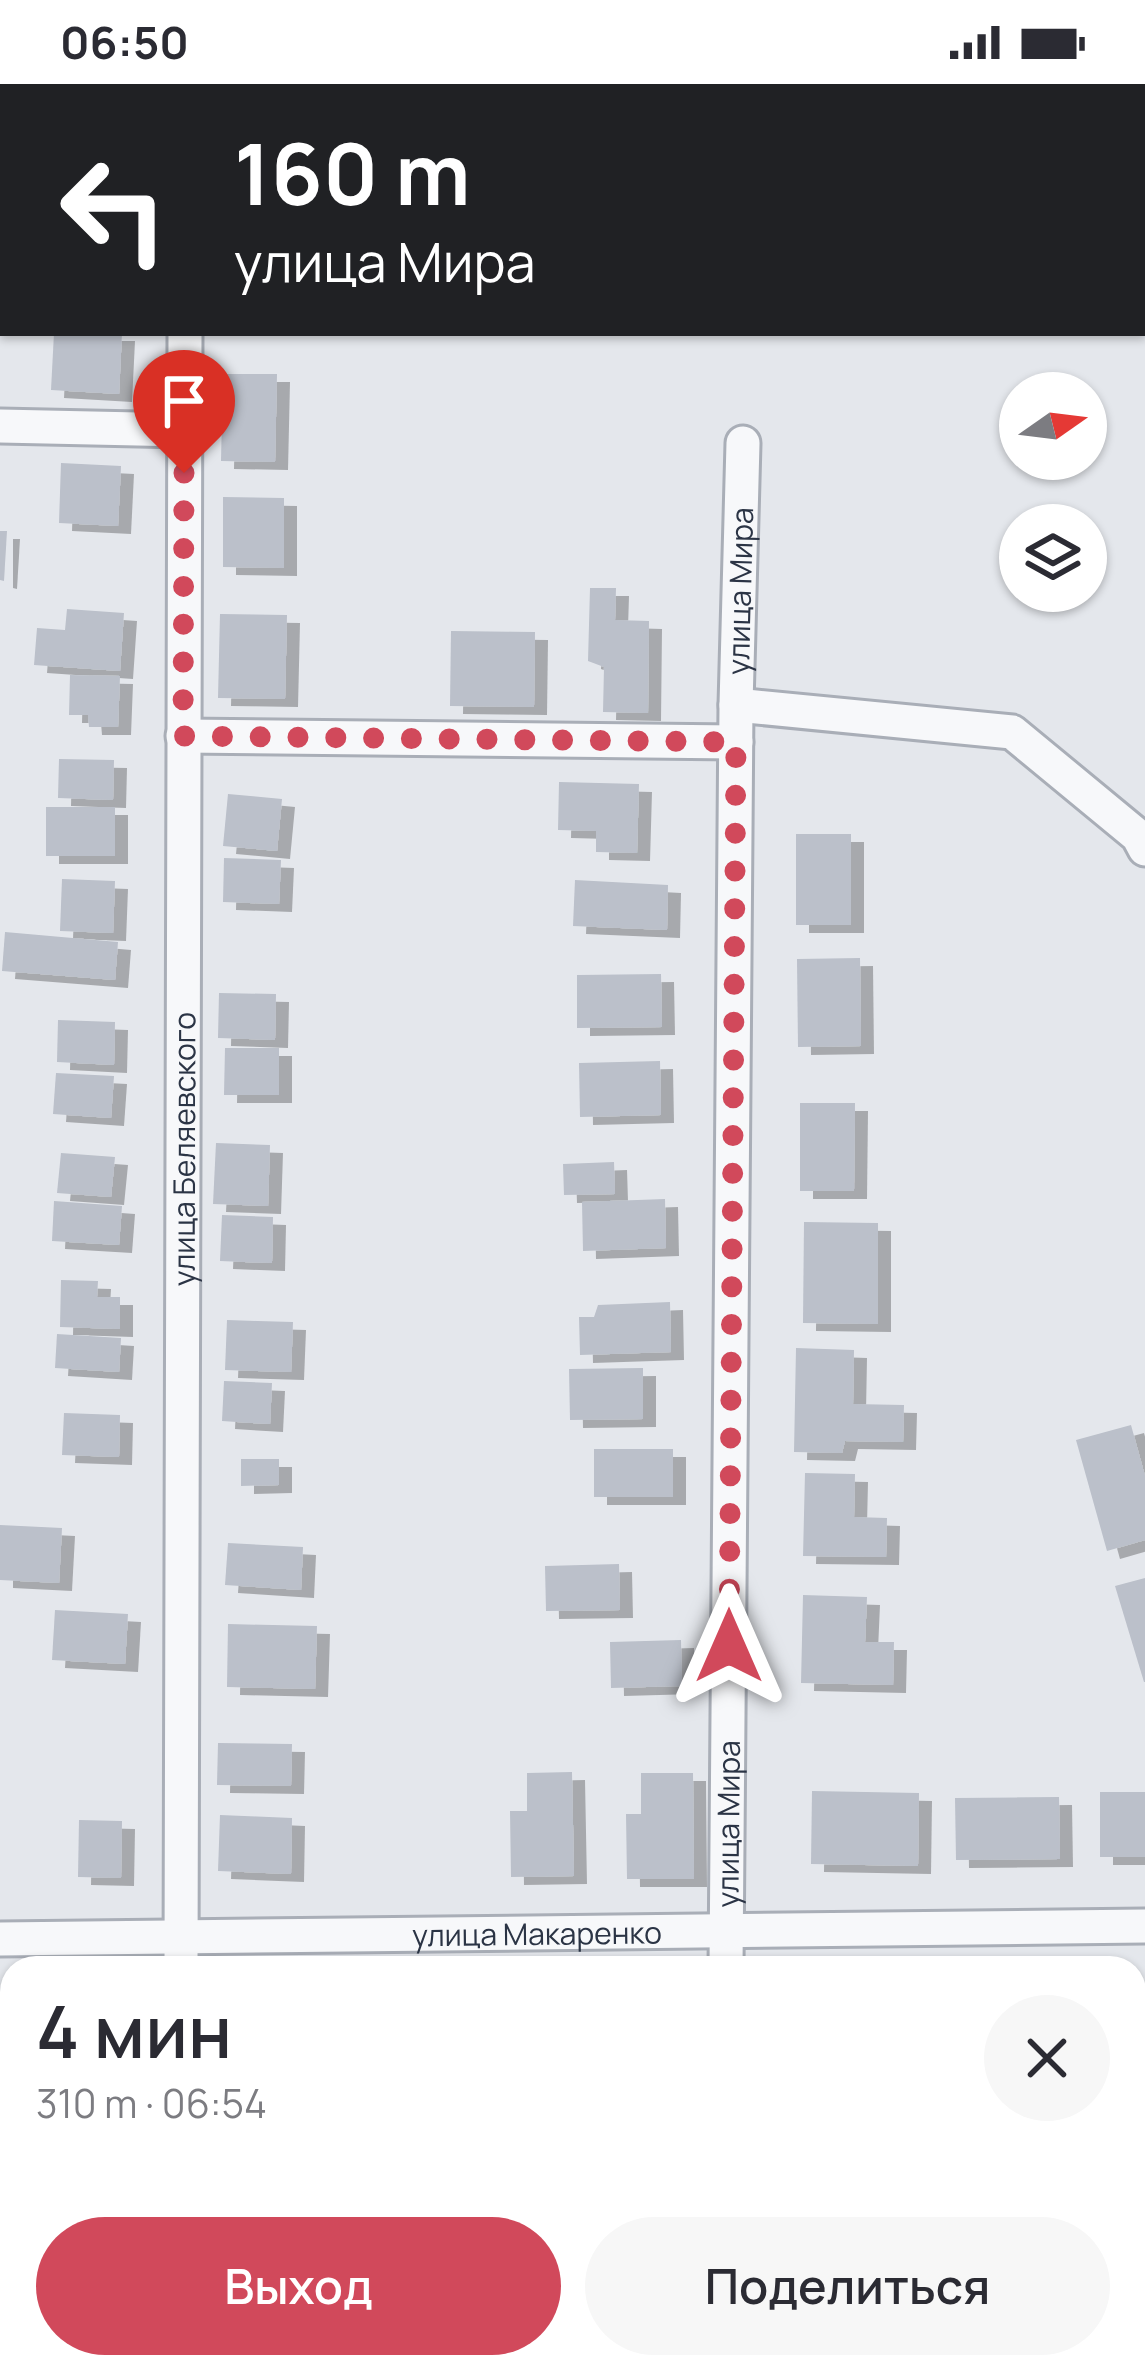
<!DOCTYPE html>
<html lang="ru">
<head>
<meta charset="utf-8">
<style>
  :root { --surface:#fff; --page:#f7f7f7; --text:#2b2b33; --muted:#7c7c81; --accent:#d1495b }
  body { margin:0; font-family:Manrope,sans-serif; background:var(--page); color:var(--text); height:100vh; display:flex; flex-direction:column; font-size:45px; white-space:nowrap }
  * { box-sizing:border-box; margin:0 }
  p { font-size:39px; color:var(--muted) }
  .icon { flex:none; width:66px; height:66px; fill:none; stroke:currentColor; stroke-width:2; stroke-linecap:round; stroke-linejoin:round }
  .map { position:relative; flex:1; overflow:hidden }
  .sheet { position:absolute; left:0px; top:1872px; width:1146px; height:423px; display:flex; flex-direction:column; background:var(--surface); border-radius:36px 36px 0 0; box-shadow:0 3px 9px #0004 }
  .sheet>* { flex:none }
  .hud { position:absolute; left:0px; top:0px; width:1146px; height:252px; box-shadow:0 3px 9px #0004; background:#202124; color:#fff; overflow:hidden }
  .needle { width:78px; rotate:76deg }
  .tools { position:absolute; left:999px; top:288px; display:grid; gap:24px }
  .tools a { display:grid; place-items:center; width:108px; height:108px; border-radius:50%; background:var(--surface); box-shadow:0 3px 9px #0004; font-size:60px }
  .pin { position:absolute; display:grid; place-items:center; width:102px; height:102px; color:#fff; margin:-123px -51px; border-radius:50% 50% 50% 0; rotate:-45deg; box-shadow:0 0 12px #0007 }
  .pin .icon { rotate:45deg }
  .me { position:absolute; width:132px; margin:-66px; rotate:0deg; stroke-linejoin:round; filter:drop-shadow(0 0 9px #0008) }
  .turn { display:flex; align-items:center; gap:42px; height:252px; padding:0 36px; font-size:54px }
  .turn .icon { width:156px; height:156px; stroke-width:2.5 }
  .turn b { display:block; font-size:84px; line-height:102px }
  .round { display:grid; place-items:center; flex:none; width:126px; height:126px; border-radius:63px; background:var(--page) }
  .overview { display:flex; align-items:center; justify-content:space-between; height:204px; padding:0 36px }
  h1 { font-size:72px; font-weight:600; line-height:90px }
  .action { display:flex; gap:24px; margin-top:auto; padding:24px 36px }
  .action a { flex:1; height:138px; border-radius:72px; background:var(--accent); color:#fff; font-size:48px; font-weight:600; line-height:138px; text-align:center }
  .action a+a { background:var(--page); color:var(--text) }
  .status { display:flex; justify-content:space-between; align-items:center; height:84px; padding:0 60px; background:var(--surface); direction:ltr }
  .status svg { height:33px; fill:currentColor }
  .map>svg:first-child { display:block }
  .building { fill:#bbc0ca; filter:url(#shadow) }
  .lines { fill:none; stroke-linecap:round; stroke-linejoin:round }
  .minor-casing { stroke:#a9aeb7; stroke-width:39 }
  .minor { stroke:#f7f8fa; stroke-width:33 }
  .route { stroke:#d1495b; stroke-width:21; stroke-dasharray:0 37.8 }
  .labels { text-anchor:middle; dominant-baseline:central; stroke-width:9; stroke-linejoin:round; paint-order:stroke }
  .street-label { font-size:30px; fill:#2b3445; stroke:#f4f6f9 }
</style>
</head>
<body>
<div class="status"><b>06:50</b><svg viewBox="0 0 49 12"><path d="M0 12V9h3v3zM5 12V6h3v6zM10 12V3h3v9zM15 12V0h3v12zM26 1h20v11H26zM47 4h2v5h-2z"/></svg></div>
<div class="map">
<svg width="1145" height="2293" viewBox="0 0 1145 2293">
  <defs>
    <filter id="shadow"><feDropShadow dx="13" dy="8" stdDeviation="0" flood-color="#0004"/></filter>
  </defs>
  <rect width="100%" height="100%" fill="#e4e7ec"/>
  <!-- building -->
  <g class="building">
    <path d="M54,249H122L119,310L51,306Z"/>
    <path d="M223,290H277L275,378L221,377Z"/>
    <path d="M61,379L121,382L118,442L59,439Z"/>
    <path d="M223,413L284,414V484L223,483Z"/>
    <path d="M0,447H7L4,497L0,496Z"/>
    <path d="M590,504H616L615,536L649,537L648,629L603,628L604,583L588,577Z"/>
    <path d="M67,525L124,529L120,587L34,581L37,544L65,546Z"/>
    <path d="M220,530L287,531L285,615L218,614Z"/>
    <path d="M451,547L535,548L534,623L450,622Z"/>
    <path d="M70,591L120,592L118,643H89L88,631H69Z"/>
    <path d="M59,675L114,676L113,716L58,714Z"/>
    <path d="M559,698L639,700L637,769L596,768V747L558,746Z"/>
    <path d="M228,710L282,715L277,767L223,762Z"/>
    <rect x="46" y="723" width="69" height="49"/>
    <rect x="796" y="750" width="55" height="91"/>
    <path d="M224,774L281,776L279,820L223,818Z"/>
    <path d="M62,795L115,797L113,849L60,847Z"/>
    <path d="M575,796L668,801L667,846L573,842Z"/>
    <path d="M5,848L118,858L115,896L2,887Z"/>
    <path d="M860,874L861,962L798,963L797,875Z"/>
    <path d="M661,890L662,943L577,944V891Z"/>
    <path d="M219,909L276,910L275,956L218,954Z"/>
    <path d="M58,936L115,938L114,981L57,978Z"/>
    <path d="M225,964H279V1011H224Z"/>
    <path d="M660,977L661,1031L580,1033L579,979Z"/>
    <path d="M56,989L114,992L111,1034L53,1030Z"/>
    <path d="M800,1019H855L854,1107H800Z"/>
    <path d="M216,1059L270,1061L268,1122L213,1120Z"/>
    <path d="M61,1069L115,1073L111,1113L57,1109Z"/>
    <path d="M614,1078L615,1110L564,1111L563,1080Z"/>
    <path d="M665,1115L666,1164L583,1167L582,1118Z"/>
    <path d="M54,1117L122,1122L119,1161L52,1157Z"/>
    <path d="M222,1131L273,1133L272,1179L220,1177Z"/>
    <path d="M804,1138L878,1139V1240L803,1239Z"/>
    <path d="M61,1196L98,1197L97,1213H120V1245L60,1243Z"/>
    <path d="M670,1218L671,1268L580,1271L579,1233H594L598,1221Z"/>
    <path d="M227,1236L293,1238L291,1288L225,1286Z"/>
    <path d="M57,1250L121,1254L119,1288L55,1284Z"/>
    <path d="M796,1264L854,1266L853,1320L904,1321L903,1358L845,1357L842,1369L794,1368Z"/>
    <path d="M643,1284V1335L570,1336L569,1285Z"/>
    <path d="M224,1297L272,1299L270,1340L222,1337Z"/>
    <path d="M64,1329L120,1331L119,1373L62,1371Z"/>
    <path d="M1131,1341L1145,1392V1456L1107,1467L1076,1356Z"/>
    <rect x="594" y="1365" width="79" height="48"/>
    <path d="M241,1375H279V1401L241,1402Z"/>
    <path d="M805,1389L855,1390L854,1433L887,1434L886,1473L803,1472Z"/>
    <path d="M0,1441L62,1444L59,1499L0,1496Z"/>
    <path d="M228,1459L303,1463L301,1506L225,1501Z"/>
    <path d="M619,1480L620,1526L546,1527L545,1482Z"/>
    <path d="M1145,1494V1598H1144L1115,1502Z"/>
    <path d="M803,1511L867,1513L865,1558H894L893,1601L801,1599Z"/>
    <path d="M55,1526L128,1530L125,1580L52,1576Z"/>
    <path d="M228,1540L317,1542L315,1605L227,1603Z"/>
    <path d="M681,1556L682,1602L611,1604L610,1558Z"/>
    <path d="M218,1659L292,1660L291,1702L217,1701Z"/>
    <path d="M572,1688L574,1792L511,1793L510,1727H527V1689Z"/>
    <path d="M641,1689H693L694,1795H627L626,1730H641Z"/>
    <path d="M812,1707L919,1709L918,1782L811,1780Z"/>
    <rect x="1100" y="1708" width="45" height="65"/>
    <path d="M1059,1713L1060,1775L956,1776L955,1714Z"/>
    <path d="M220,1731L292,1734L291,1790L218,1787Z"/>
    <path d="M79,1736L122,1737L121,1794L78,1793Z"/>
    <path d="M10,1972H12V2025L0,2022V1982L8,1983Z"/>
    <path d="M227,2283H289V2293H226Z"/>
    <rect x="611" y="2283" width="63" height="10"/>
    <rect x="819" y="2283" width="80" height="10"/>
  </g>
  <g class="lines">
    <!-- minor casing -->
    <g class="minor-casing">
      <g id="minor">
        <path d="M185,3V0"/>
        <path d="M0,342L184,346"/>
        <path d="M736,621L1012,648L1138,752L1145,765"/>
        <path d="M183,652L736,658"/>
        <path id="s1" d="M0,1855L1145,1842"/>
        <path id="s2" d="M181,1884L185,249"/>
        <path id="s3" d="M726,1884L736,621L743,359"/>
        <path d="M181,2293V2283"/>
        <path d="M721,2293V2283"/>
      </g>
    </g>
    <!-- minor -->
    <use href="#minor" class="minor"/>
  </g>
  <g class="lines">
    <!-- route -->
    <path class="route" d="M184,389L183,652L736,658L729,1562"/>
  </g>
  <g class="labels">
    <!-- street labels -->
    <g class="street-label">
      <text stroke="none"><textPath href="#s3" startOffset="1377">улица Мира</textPath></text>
      <text stroke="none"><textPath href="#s2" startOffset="819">улица Беляевского</textPath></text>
      <text stroke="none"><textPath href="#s3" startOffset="144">улица Мира</textPath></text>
      <text stroke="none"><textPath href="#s1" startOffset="537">улица Макаренко</textPath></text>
    </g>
  </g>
</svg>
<div class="tools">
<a><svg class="needle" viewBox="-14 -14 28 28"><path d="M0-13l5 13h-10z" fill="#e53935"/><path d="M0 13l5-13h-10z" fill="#7c7c81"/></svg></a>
<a><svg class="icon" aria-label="layers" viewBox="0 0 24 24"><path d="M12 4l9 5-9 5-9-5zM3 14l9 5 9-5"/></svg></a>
</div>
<div class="pin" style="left:184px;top:389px;background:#d93025"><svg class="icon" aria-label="arrive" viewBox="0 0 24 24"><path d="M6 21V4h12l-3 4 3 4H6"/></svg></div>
<svg class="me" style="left:729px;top:1562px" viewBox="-20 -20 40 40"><path d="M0-17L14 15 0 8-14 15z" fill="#d1495b" stroke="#fff" stroke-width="4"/></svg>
<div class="hud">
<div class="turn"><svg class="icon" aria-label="left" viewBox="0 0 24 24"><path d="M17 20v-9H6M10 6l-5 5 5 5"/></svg><div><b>160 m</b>улица Мира</div></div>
</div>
<section class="sheet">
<div class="overview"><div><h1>4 мин</h1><p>310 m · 06:54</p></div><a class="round"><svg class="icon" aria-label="close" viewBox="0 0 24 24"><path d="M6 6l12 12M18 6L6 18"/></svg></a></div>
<div class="action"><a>Выход</a><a>Поделиться</a></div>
</section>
</div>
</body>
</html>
